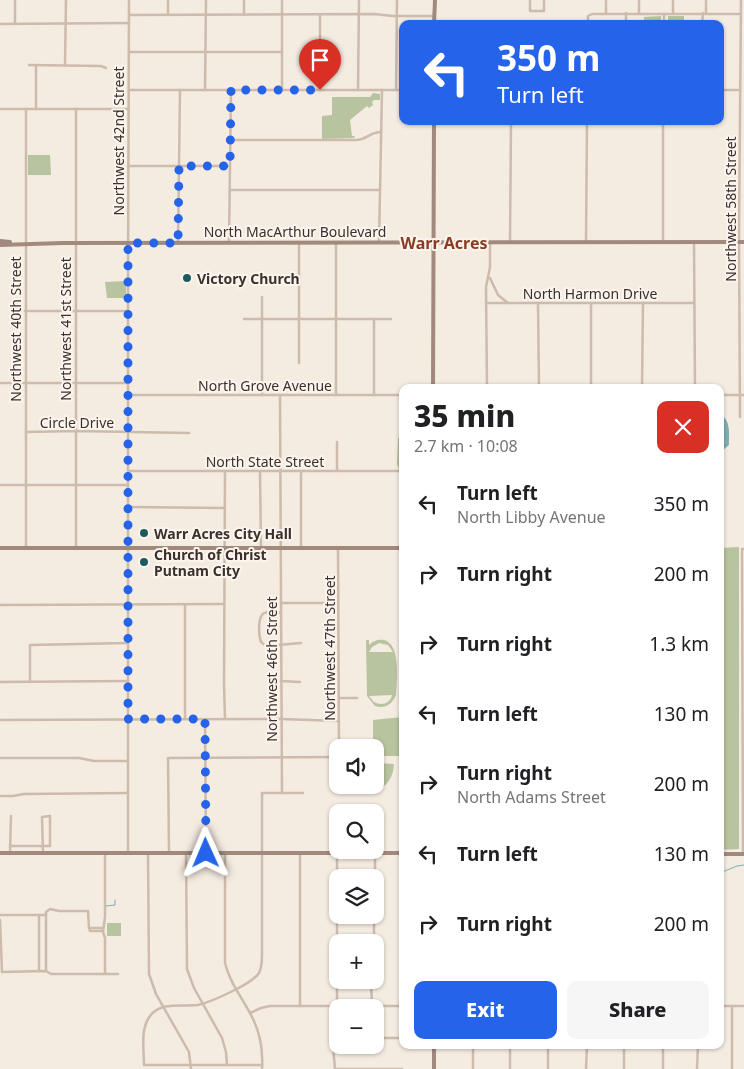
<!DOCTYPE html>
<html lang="en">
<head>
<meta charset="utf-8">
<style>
  :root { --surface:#fff; --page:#f6f6f6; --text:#202124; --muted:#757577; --accent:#2563eb }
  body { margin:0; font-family:"Noto Sans",sans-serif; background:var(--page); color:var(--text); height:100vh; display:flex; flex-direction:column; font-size:19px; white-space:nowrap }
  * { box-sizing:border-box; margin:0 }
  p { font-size:16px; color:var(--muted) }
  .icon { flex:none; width:28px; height:28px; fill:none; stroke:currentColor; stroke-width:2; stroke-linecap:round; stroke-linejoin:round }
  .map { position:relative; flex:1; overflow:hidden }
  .panel { position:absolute; left:399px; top:384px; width:325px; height:665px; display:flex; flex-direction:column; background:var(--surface); border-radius:10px; box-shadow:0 1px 4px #0004 }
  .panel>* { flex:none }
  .top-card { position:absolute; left:399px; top:20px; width:325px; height:105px; border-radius:10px; box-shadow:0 1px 4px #0004; background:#2563eb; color:#fff; overflow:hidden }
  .buttons { position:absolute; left:329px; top:739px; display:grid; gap:10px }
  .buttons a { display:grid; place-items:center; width:55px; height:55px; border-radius:10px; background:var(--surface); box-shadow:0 1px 4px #0004; font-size:25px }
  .pin { position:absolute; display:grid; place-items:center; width:42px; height:42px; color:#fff; margin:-51px -21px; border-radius:50% 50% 50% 0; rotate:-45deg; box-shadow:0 0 5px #0007 }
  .pin .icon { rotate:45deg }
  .me { position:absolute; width:55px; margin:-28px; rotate:359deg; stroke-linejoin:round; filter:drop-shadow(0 0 4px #0008) }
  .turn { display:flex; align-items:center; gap:18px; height:105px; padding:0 15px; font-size:22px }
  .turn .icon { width:65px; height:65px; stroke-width:2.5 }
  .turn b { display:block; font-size:35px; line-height:42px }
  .round { display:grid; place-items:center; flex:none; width:52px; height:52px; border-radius:10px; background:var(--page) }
  .summary { display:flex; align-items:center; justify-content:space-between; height:85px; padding:0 15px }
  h1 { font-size:30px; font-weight:800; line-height:38px }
  .cta { display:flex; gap:10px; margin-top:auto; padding:10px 15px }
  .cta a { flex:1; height:58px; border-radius:10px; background:var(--accent); color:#fff; font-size:20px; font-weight:800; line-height:58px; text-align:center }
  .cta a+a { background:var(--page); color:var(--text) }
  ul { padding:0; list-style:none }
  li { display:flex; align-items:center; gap:15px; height:70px; padding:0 15px }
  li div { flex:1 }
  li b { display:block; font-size:19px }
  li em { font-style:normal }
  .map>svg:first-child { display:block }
  .green { fill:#b8c4a0; fill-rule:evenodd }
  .water { fill:#7fb0b2 }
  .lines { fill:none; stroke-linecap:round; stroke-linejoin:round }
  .stream { stroke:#7fb0b2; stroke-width:1 }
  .street { stroke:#cdbbac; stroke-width:2.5 }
  .secondary { stroke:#a18a7d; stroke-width:4 }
  .route { stroke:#2563eb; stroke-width:9; stroke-dasharray:0 16.2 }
  .poi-dot { fill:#1f5a5e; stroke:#fbf5ee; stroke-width:2 }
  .labels { text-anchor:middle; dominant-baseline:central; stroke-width:4; stroke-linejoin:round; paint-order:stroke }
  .street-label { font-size:14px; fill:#3b302b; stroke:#fbf5ee }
  .poi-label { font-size:14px; font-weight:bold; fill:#3b302b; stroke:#fbf5ee; text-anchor:start }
  .quarter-label { font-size:16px; font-weight:bold; fill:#8c3b22; stroke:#fbf5ee }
</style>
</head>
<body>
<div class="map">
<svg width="744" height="1069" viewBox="0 0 744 1069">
  <rect width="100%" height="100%" fill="#f4ebe1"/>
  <!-- green -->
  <g class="green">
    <path d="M661,16V24H644V17Z"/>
    <rect x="668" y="16" width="16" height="8"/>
    <path d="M373,93L380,94V100H374L372,102L373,105L369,108L367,106L350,120L352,136H355L354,138L322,139V116L332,115V97H370Z"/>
    <path d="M28,155H50L51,175H28Z"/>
    <path d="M126,281V298H107L105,282Z"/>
    <path d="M398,438H402V469H399L397,464Z"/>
    <path d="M739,547V849L720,850V548Z"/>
    <path d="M366,640H369V645C373,641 378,639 384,640C401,644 397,681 396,695C392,705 384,709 375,706L367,696ZM379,643L388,645L393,652H369L372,647ZM392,695C390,704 381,706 374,702L369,696Z"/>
    <path d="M402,717V756H375V748L373,747V720Z"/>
    <path d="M375,763L394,764C393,783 381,792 364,792V785H375Z"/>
    <rect x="107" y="923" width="14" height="13"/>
  </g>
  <!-- water -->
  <path class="water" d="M720,414C731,420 729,434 729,445L722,451H720Z"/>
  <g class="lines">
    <!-- stream -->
    <g class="stream">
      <path d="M720,873L737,866L744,865"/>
      <path d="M106,906L115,905V900"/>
    </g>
    <!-- street -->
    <g class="street">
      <path d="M530,0V11H544V0"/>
      <path d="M639,13V0"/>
      <path d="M706,13V0"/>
      <path d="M606,14V0"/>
      <path d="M673,14V0"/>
      <path d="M129,15L374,14L393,16H434"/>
      <path d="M168,15V0"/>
      <path d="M244,15V0"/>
      <path d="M15,23V0"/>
      <path d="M0,24L129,23"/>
      <path d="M588,24V16L592,14H741"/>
      <path d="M626,24V13"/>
      <path d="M664,24V14"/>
      <path d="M702,24L703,13"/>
      <path d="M129,52H282"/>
      <path d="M29,65L101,66L106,68"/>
      <path d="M65,65L66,0"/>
      <path d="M129,90H402"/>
      <path d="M205,90L206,0"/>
      <path d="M282,90V0"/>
      <path d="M320,90V14"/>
      <path d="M358,90L359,0"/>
      <path d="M396,90L397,0"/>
      <path d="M720,90H740"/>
      <path d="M0,109H128"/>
      <path d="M36,109V66"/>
      <path d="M230,140H357C368,139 370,132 381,132"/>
      <path d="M128,166H230"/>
      <path d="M230,190H380"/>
      <path d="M229,242L231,90"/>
      <path d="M299,242V363"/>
      <path d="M336,242V395"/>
      <path d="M379,242L382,90"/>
      <path d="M510,242L511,121"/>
      <path d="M586,242L587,121"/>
      <path d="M663,242V121"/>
      <path d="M694,242L695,388"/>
      <path d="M178,243L180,90"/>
      <path d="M490,278L498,295L508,303"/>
      <path d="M262,297V395"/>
      <path d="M486,303H694"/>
      <path d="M538,303L539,388"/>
      <path d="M591,304V388"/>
      <path d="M25,311H128"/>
      <path d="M244,319H391"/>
      <path d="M0,383H128"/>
      <path d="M487,388L486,287L490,267V242"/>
      <path d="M642,388L643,303"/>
      <path d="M128,395H402"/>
      <path d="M280,395L282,793"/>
      <path d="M374,395V319"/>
      <path d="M720,395H744"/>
      <path d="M740,417L739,236L741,0"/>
      <path d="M26,432L75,431L189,433"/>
      <path d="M337,442V471"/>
      <path d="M128,471H402"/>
      <path d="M225,471L224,684L225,719"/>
      <path d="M260,472L261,548"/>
      <path d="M301,472V548"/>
      <path d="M0,485H128"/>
      <path d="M720,488H722V545H720"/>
      <path d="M128,507L225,508"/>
      <path d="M26,548V109"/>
      <path d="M76,548V109"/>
      <path d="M338,548L339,748"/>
      <path d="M281,603H338"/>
      <path d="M0,605L223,604"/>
      <path d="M281,613C276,613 268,611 264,613C257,617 259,636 261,642L266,646L301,643"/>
      <path d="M281,681L300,682"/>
      <path d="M0,682L128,681"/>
      <path d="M30,682V645L128,643"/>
      <path d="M339,698H357"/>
      <path d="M185,719V605"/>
      <path d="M205,719L206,853"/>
      <path d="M0,720L281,719L339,721"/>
      <path d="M0,758H79L94,761H128"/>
      <path d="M0,796H13L24,794L128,793"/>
      <path d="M10,846H50V816L42,817L43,853"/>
      <path d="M10,852L11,816"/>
      <path d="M169,852L168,758L338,757"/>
      <path d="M128,853V279L129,0"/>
      <path d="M148,853L149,974L156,994L189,1052L191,1069"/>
      <path d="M186,853L187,969L194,988L222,1038L226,1052L227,1065"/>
      <path d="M337,853V1006"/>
      <path d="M743,853L742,549H744"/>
      <path d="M225,854V963C230,984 244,1000 253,1019C261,1035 263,1052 262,1069"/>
      <path d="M375,878V853"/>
      <path d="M720,896L722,904L721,1006"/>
      <path d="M0,915H46V912L50,909L59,911H88L89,928"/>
      <path d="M46,915V971"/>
      <path d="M0,920L2,972L46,971L51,974H118"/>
      <path d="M89,928L90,931H103"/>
      <path d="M89,928H102"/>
      <path d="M374,942V915"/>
      <path d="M39,971V915"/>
      <path d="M105,974V938L103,932L105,917V853"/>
      <path d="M371,980L372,1006"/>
      <path d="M300,1006V853"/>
      <path d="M333,1006L332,1034L335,1069H402"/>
      <path d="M721,1006H744"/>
      <path d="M250,1013L261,1008L270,1006H402"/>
      <path d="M332,1034H338"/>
      <path d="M375,1038H402"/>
      <path d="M473,1045V1069"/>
      <path d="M510,1045V1069"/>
      <path d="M548,1045V1069"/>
      <path d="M262,1065H144C144,1050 140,1029 150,1016C162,1001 181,1007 198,1005C211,1002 252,984 259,973C262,967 262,960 262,954V793H303"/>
      <path d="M586,1069L587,1045"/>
      <path d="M624,1069V1045"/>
      <path d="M663,1069V1045"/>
      <path d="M697,1069L698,1045"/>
      <path d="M732,1069V1006"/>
    </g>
    <!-- secondary -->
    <g class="secondary">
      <path d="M434,24L435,0"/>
      <path d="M0,241L10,242"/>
      <path d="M0,245L63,243L744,242"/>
      <path d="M433,388L434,121"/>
      <path d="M0,548H402"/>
      <path d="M0,853H402"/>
      <path d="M720,854H744"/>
      <path d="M434,1069V1045"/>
    </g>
  </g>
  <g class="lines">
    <!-- route -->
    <path class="route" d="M206,853L205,719H128V243H178L179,166H230L231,90H320"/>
  </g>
  <!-- markers -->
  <g class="poi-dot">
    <circle cx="187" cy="278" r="5"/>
    <circle cx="144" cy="533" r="5"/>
    <circle cx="144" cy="562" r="5"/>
  </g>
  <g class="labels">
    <!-- street labels -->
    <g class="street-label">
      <text transform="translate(118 141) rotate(-90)">Northwest 42nd Street</text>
      <text transform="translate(730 209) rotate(-90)">Northwest 58th Street</text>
      <text x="295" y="231">North MacArthur Boulevard</text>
      <text x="590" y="293">North Harmon Drive</text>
      <text transform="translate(15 329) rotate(-90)">Northwest 40th Street</text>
      <text transform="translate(65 329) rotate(-90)">Northwest 41st Street</text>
      <text x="265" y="385">North Grove Avenue</text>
      <text x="77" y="422">Circle Drive</text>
      <text x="265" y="461">North State Street</text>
      <text transform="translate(329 648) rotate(-90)">Northwest 47th Street</text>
      <text transform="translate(271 669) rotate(-90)">Northwest 46th Street</text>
    </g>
    <!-- poi labels -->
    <g class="poi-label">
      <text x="197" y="278">Victory Church</text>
      <text x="154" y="533">Warr Acres City Hall</text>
      <text x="154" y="554">Church of Christ<tspan x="154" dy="16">Putnam City</tspan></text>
    </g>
    <!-- quarter labels -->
    <g class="quarter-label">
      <text x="444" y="243">Warr Acres</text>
    </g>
  </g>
</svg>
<div class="buttons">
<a><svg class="icon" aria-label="sound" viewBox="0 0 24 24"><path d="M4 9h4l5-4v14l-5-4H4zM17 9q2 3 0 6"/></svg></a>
<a><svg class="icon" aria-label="search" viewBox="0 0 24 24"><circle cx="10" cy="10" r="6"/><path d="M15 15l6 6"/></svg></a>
<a><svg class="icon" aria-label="layers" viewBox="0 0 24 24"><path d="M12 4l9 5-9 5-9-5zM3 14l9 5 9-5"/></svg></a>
<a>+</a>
<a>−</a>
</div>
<div class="pin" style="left:320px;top:90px;background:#d93025"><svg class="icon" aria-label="arrive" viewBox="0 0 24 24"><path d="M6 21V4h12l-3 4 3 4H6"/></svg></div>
<svg class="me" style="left:206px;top:853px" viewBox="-20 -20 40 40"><path d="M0-17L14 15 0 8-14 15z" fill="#2563eb" stroke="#fff" stroke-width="4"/></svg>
<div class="top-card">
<div class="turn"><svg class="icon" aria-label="left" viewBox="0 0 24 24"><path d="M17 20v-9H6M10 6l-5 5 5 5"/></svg><div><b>350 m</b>Turn left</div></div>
</div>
<section class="panel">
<div class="summary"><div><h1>35 min</h1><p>2.7 km · 10:08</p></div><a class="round" style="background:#d93025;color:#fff"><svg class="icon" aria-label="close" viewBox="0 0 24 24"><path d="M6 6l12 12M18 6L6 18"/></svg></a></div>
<ul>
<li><svg class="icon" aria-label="left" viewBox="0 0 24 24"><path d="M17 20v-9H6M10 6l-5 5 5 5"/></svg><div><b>Turn left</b><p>North Libby Avenue</p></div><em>350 m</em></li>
<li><svg class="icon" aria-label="right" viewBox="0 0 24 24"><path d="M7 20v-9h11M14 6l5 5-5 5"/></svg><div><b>Turn right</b></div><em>200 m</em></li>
<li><svg class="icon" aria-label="right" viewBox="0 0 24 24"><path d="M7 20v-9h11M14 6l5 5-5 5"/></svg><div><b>Turn right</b></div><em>1.3 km</em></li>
<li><svg class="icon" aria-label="left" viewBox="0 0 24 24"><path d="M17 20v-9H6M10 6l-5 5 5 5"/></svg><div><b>Turn left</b></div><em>130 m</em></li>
<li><svg class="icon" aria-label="right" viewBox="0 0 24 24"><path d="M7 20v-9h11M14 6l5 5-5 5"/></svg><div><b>Turn right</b><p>North Adams Street</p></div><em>200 m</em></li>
<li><svg class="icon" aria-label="left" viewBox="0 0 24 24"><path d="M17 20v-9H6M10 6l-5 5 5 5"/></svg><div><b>Turn left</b></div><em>130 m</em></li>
<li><svg class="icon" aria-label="right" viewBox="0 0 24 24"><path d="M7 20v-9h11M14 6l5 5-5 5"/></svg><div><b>Turn right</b></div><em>200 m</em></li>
</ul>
<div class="cta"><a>Exit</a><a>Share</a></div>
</section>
</div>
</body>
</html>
